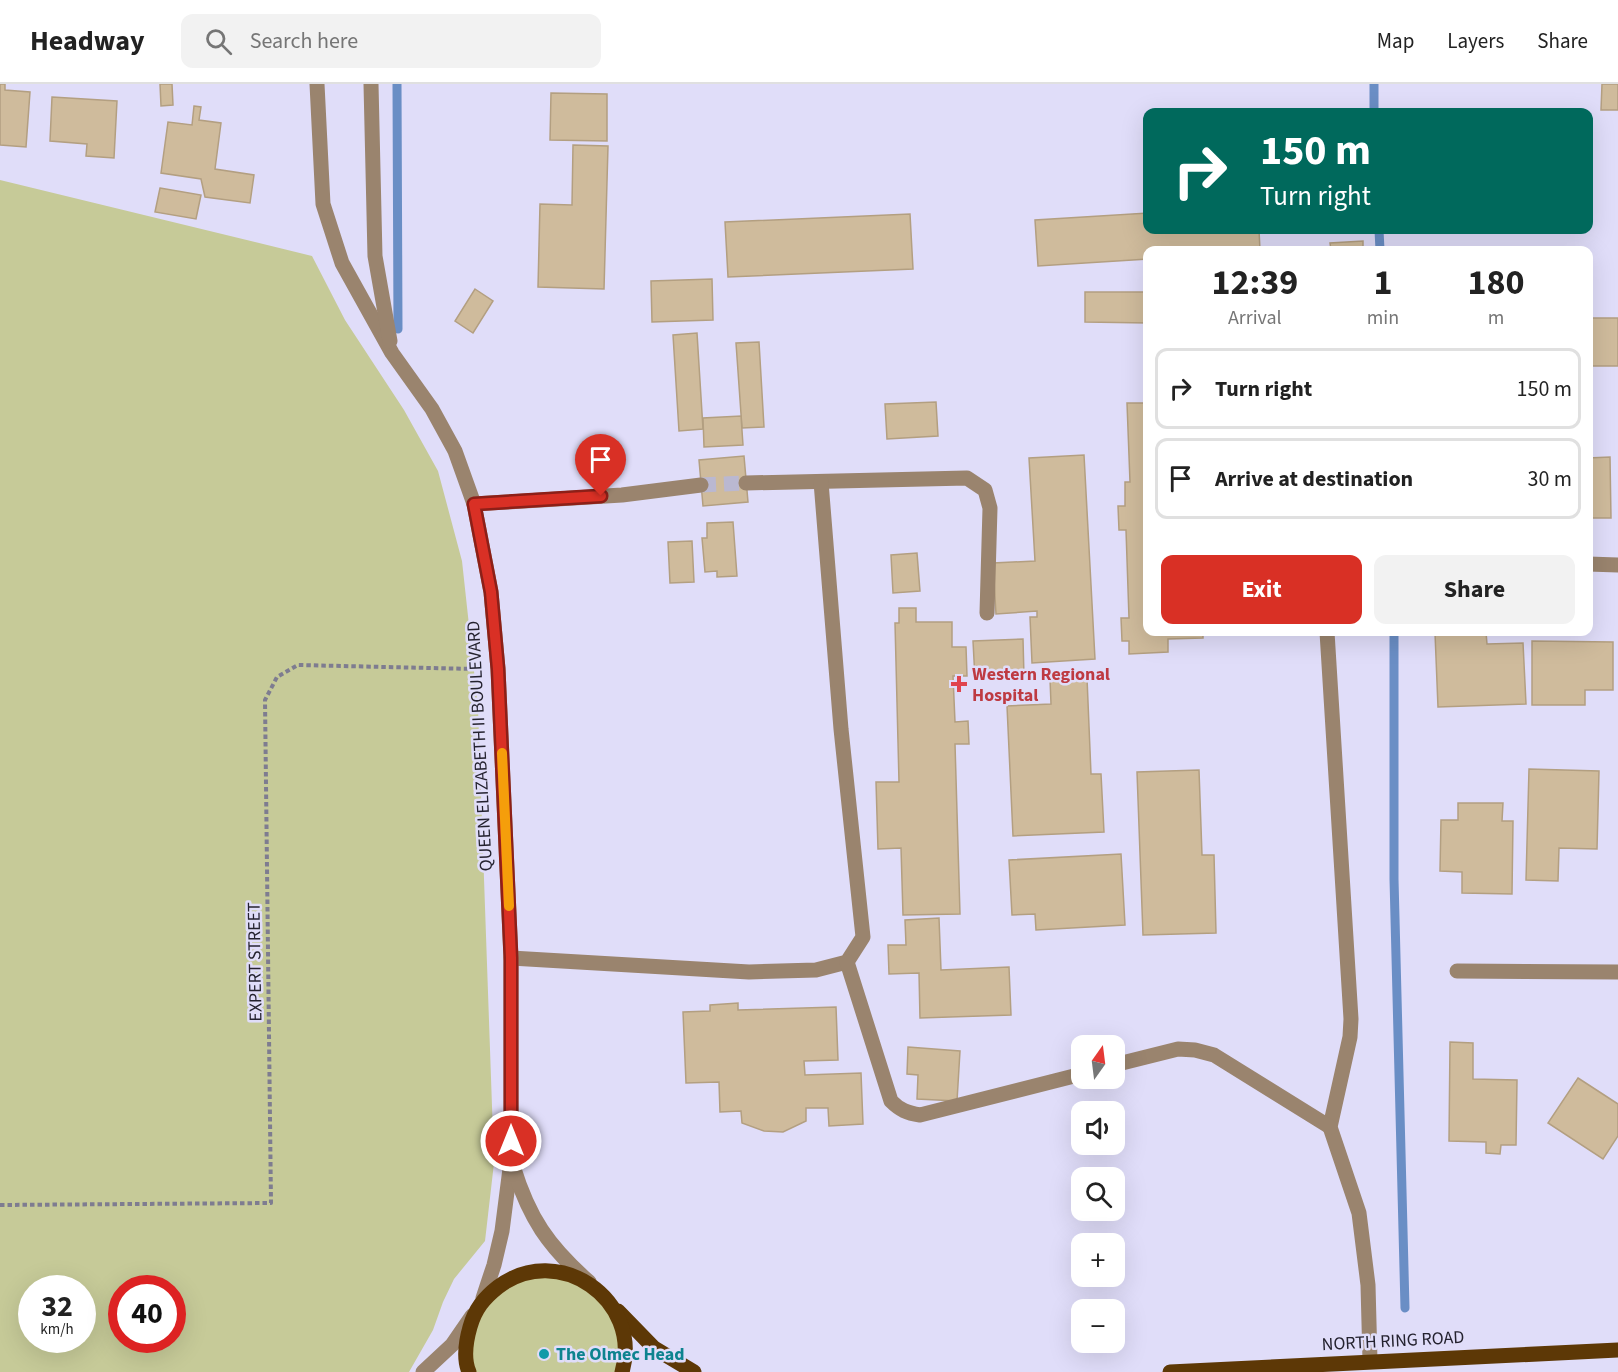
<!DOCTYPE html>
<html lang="en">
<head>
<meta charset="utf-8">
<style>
  :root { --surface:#fff; --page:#f2f2f2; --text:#222; --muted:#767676; --line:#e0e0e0; --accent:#d93025 }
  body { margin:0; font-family:"Source Sans 3",sans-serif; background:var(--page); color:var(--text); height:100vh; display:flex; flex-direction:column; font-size:22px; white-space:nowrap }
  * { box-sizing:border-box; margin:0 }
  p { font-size:20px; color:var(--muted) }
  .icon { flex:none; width:33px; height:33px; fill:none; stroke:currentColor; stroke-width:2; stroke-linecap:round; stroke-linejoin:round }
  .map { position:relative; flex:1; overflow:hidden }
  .details { position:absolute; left:1143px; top:162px; width:450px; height:390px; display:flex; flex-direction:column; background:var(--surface); border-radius:12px; box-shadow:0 6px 24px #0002 }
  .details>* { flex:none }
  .top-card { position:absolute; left:1143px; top:24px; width:450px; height:126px; border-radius:12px; box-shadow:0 6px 24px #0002; background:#00695c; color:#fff; overflow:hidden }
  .needle { width:39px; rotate:14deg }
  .tools { position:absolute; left:1071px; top:951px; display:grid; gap:12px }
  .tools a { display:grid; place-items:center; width:54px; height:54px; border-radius:12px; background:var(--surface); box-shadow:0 6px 24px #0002; font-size:30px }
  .speed { position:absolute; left:18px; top:1191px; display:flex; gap:12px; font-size:30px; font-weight:700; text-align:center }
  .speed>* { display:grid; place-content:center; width:78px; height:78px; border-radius:50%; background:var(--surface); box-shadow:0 6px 24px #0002; line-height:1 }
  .speed small { font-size:15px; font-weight:400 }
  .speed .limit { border:9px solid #d22; background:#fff; color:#111 }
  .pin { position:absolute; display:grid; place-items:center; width:51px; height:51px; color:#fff; margin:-62px -26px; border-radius:50% 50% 50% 0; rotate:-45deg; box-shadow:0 0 6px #0007 }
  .pin .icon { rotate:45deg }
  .me { position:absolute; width:66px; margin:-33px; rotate:0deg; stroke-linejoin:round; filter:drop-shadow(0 0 4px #0008) }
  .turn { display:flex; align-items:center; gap:21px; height:126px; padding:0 18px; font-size:27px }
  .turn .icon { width:78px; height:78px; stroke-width:2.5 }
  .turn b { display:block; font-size:42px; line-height:51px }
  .eta { display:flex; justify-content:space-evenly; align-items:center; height:102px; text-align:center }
  .eta b { font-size:36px; font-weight:700; line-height:42px }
  .button { display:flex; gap:12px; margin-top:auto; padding:12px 18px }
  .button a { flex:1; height:69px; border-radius:12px; background:var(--accent); color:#fff; font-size:24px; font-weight:700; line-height:69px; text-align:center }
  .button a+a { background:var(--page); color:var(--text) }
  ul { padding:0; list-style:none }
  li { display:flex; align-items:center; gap:18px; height:81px; margin:0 12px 9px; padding:0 6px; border:3px solid var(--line); border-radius:12px }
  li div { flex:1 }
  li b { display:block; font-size:22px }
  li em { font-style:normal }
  header { display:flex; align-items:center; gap:36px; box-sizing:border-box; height:84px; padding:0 30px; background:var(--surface); border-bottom:2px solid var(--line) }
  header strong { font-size:28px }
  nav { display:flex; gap:33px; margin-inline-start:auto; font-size:21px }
  .search { width:420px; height:54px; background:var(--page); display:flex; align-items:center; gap:15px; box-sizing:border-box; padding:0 21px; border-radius:12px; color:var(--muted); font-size:22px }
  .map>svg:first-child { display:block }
  .green { fill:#c6ca98; fill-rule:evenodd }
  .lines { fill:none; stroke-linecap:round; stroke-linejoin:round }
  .stream { stroke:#6a8ec5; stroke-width:9 }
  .building { fill:#cfbb9c; stroke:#b39f81; stroke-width:1.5 }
  .minor-tunnel { stroke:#bab8d1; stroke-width:15; stroke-dasharray:15 8; stroke-linecap:butt }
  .path { stroke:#7e7c90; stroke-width:4; stroke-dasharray:4.5 3; stroke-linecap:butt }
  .minor { stroke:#9a846e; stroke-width:15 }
  .major { stroke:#5d3806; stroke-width:15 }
  .route-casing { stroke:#8d1f18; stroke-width:15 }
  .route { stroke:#d93025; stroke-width:10 }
  .slow { stroke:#f59e0b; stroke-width:10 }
  .health-dot { fill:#e0444e; stroke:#e0ddf9; stroke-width:2 }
  .culture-dot { fill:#0f9aa8; stroke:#e0ddf9; stroke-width:2 }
  .labels { text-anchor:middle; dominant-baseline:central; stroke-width:5; stroke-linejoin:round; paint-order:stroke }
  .health-label { font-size:18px; font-weight:bold; fill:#be3a42; stroke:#e0ddf9; text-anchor:start }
  .street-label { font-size:18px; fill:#24222f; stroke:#e0ddf9 }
  .culture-label { font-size:18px; font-weight:bold; fill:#0d838f; stroke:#e0ddf9; text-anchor:start }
</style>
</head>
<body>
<header>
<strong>Headway</strong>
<div class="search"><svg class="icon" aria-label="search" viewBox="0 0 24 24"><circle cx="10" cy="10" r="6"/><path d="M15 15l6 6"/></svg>Search here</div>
<nav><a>Map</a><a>Layers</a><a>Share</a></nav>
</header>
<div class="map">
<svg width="1618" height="1288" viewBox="0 0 1618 1288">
  <rect width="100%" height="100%" fill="#e0ddf9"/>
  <!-- green -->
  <g class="green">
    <path d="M0,96L312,172L345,236L404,326L438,387L462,477L478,624L494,1079L485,1157L454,1195L443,1218L433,1246L409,1288H0ZM32,1204H82V1256H32ZM122,1204H172V1256H122Z"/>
    <path d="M533,1187L591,1200L619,1234L622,1288H469L472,1232L483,1214Z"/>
  </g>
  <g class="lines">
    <!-- stream -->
    <g class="stream">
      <path d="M397,0L398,245"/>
      <path d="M1374,0V28"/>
      <path d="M1379,146L1380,166"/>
      <path d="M1394,548V795L1405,1224"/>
    </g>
  </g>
  <!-- building -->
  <g class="building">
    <path d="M0,0H5V6L30,8L26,63L0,61Z"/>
    <path d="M160,0H172L173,21L161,22Z"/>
    <path d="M1602,0H1618V26H1601Z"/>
    <path d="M551,9L607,10V57L550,56Z"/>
    <path d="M52,13L117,17L114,74L86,72L87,60L50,57Z"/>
    <path d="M194,22L201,23L199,36L221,39L215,85L254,91L250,119L205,113L201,95L161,89L168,38L192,41Z"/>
    <path d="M573,61L608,62L604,205L538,203L540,120L572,121Z"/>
    <path d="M160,104L201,111L196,135L155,128Z"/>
    <path d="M1148,129V146H1259L1260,166H1148V175L1038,182L1035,136Z"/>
    <path d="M910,130L913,185L728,193L725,138Z"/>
    <path d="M1319,146H1352V148L1319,147Z"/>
    <path d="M1363,157V166H1331L1330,159Z"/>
    <path d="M712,195L713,236L652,238L651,197Z"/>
    <path d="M475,205L493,217L473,249L455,237Z"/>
    <path d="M1085,208H1148V239L1085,238Z"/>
    <path d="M1589,234H1618V282H1590Z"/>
    <path d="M697,249L703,345L679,347L673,251Z"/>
    <path d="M759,258L764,343L742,344L736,259Z"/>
    <path d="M936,318L938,352L887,355L885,320Z"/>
    <path d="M1127,319H1148V548H1203V554L1168,555V568L1129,570V557H1122L1121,534H1129L1126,446H1119L1118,422H1125V398H1130Z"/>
    <path d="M741,332L743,361L704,363L703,334Z"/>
    <path d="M1084,371L1095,575L1032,579L1030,533H1037V527L996,530L993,479L1035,477L1029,374Z"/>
    <path d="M744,372L748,418L703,422L699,376Z"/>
    <path d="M1610,373L1611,434H1592V421H1588V374Z"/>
    <path d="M733,438L737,492L717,493V487L705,488L702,454H707V439Z"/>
    <path d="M692,457L694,498L670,499L668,458Z"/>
    <path d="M917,469L920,507L893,509L891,471Z"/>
    <path d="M899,524H916V538H952V563H966L967,592H953L955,638L968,637L969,660H955L960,830L903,831L901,764L878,765L876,698H899L895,539H899Z"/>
    <path d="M1486,548L1487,560L1523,559L1526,620L1438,623L1435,549Z"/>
    <path d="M1023,555L1024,593L975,595L973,557Z"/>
    <path d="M1532,557L1613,558V606H1585V621H1532Z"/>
    <path d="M1087,594L1091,690H1101L1104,748L1013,752L1007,622L1051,620L1050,595Z"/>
    <path d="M1529,685L1599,687L1597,765L1559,764L1558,797L1526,796Z"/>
    <path d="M1199,686L1202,771H1214L1216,849L1143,851L1137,688Z"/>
    <path d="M1458,719H1503L1502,737H1513L1512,810L1462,809V788L1440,787L1441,736H1458Z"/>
    <path d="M1121,770L1125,841L1036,846L1035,830L1012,831L1009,776Z"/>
    <path d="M939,834L941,886L1009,883L1011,931L920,934L919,889L889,890L888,861H906L905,836Z"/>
    <path d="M738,919V926L836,923L838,976L804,977L805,991L861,989L863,1040L829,1042L828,1024H806V1037L783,1048L764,1047L742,1039L741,1027L720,1028L719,998L686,999L683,928L710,927V921Z"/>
    <path d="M1450,958L1473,959V995L1517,996L1516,1061H1501L1500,1070L1486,1069V1058L1449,1057Z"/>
    <path d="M908,963L960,967L957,1017L917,1015L918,991L907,990Z"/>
    <path d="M1578,994L1618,1020V1052L1603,1075L1548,1039Z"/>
  </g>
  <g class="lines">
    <!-- minor-tunnel -->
    <path class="minor-tunnel" d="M701,401L746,399"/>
    <!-- path -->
    <path class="path" d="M0,1121L271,1119L265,616L277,593L298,581L475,585"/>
    <!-- minor -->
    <g class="minor">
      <path d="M317,0L323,120L342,179L392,269L432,325L455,367L474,420L491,508L498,585L511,874V1077L502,1147L494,1181L483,1214"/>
      <path d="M371,0L375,172L390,257"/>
      <path d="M746,399L967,394L985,406L990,424L987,529"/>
      <path d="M474,420L622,411L701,401"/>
      <path d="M1588,480L1618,481"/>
      <path d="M1327,548L1351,935L1350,953L1330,1043L1359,1129L1368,1201L1370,1277"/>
      <path d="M511,874L749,888L816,886L847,878L863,853L841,645L821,398"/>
      <path d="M847,878L891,1017C900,1026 907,1029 920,1031L1082,990"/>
      <path d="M1457,887L1618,888"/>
      <path d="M1114,981L1178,965L1195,966L1214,971L1330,1043"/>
      <path d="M513,1082C529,1134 548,1162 589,1198"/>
      <path d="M423,1288L452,1261L472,1232"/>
    </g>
    <!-- major -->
    <g class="major">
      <path d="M618,1227L654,1264L694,1288"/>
      <path d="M469,1288C463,1274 466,1257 470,1243C475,1225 484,1214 498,1203C558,1157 643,1216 622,1288"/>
      <path d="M1170,1288L1618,1266"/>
    </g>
  </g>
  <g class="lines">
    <!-- route casing -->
    <g class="route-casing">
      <path id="route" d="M511,1057V874L498,585L491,508L474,420L601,412"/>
    </g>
    <!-- route -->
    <use href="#route" class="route"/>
    <!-- slow -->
    <path class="slow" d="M502,669L509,822"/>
  </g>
  <!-- markers -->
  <path class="health-dot" d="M956 591h6v6h6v6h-6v6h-6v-6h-6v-6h6z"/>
  <circle class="culture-dot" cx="544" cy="1270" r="6"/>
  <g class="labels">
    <!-- health labels -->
    <g class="health-label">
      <text x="972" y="590">Western Regional<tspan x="972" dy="21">Hospital</tspan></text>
    </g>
    <!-- street labels -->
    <g class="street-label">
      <text transform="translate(480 662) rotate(-93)">QUEEN ELIZABETH II BOULEVARD</text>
      <text transform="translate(255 878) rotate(-91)">EXPERT STREET</text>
      <text transform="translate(1393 1257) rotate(-3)">NORTH RING ROAD</text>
    </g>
    <!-- culture labels -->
    <g class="culture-label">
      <text x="556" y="1270">The Olmec Head</text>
    </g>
  </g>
</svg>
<div class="tools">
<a><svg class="needle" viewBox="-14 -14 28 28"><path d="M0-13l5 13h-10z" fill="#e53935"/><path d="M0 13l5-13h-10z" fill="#767676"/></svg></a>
<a><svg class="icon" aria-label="sound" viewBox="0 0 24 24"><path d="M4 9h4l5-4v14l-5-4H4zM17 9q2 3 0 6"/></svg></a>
<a><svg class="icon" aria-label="search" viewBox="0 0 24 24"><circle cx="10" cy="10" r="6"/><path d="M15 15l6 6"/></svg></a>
<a>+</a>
<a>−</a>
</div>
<div class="speed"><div>32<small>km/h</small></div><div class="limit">40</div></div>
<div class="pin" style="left:601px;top:412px;background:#d93025"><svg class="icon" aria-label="arrive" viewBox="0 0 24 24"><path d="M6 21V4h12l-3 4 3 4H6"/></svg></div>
<svg class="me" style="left:511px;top:1057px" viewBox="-20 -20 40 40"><circle r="17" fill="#d93025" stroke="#fff" stroke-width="3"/><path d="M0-11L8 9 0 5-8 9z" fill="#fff"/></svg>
<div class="top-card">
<div class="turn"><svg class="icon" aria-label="right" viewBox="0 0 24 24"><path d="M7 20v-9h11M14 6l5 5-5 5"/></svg><div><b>150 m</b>Turn right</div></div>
</div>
<section class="details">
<div class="eta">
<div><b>12:39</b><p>Arrival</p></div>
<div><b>1</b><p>min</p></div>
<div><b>180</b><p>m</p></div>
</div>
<ul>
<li><svg class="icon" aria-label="right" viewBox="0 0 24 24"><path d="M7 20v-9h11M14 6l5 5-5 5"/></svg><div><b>Turn right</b></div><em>150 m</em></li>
<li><svg class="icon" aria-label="arrive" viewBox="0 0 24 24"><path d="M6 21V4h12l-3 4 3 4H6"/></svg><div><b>Arrive at destination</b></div><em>30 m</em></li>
</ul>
<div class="button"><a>Exit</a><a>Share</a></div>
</section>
</div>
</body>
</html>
